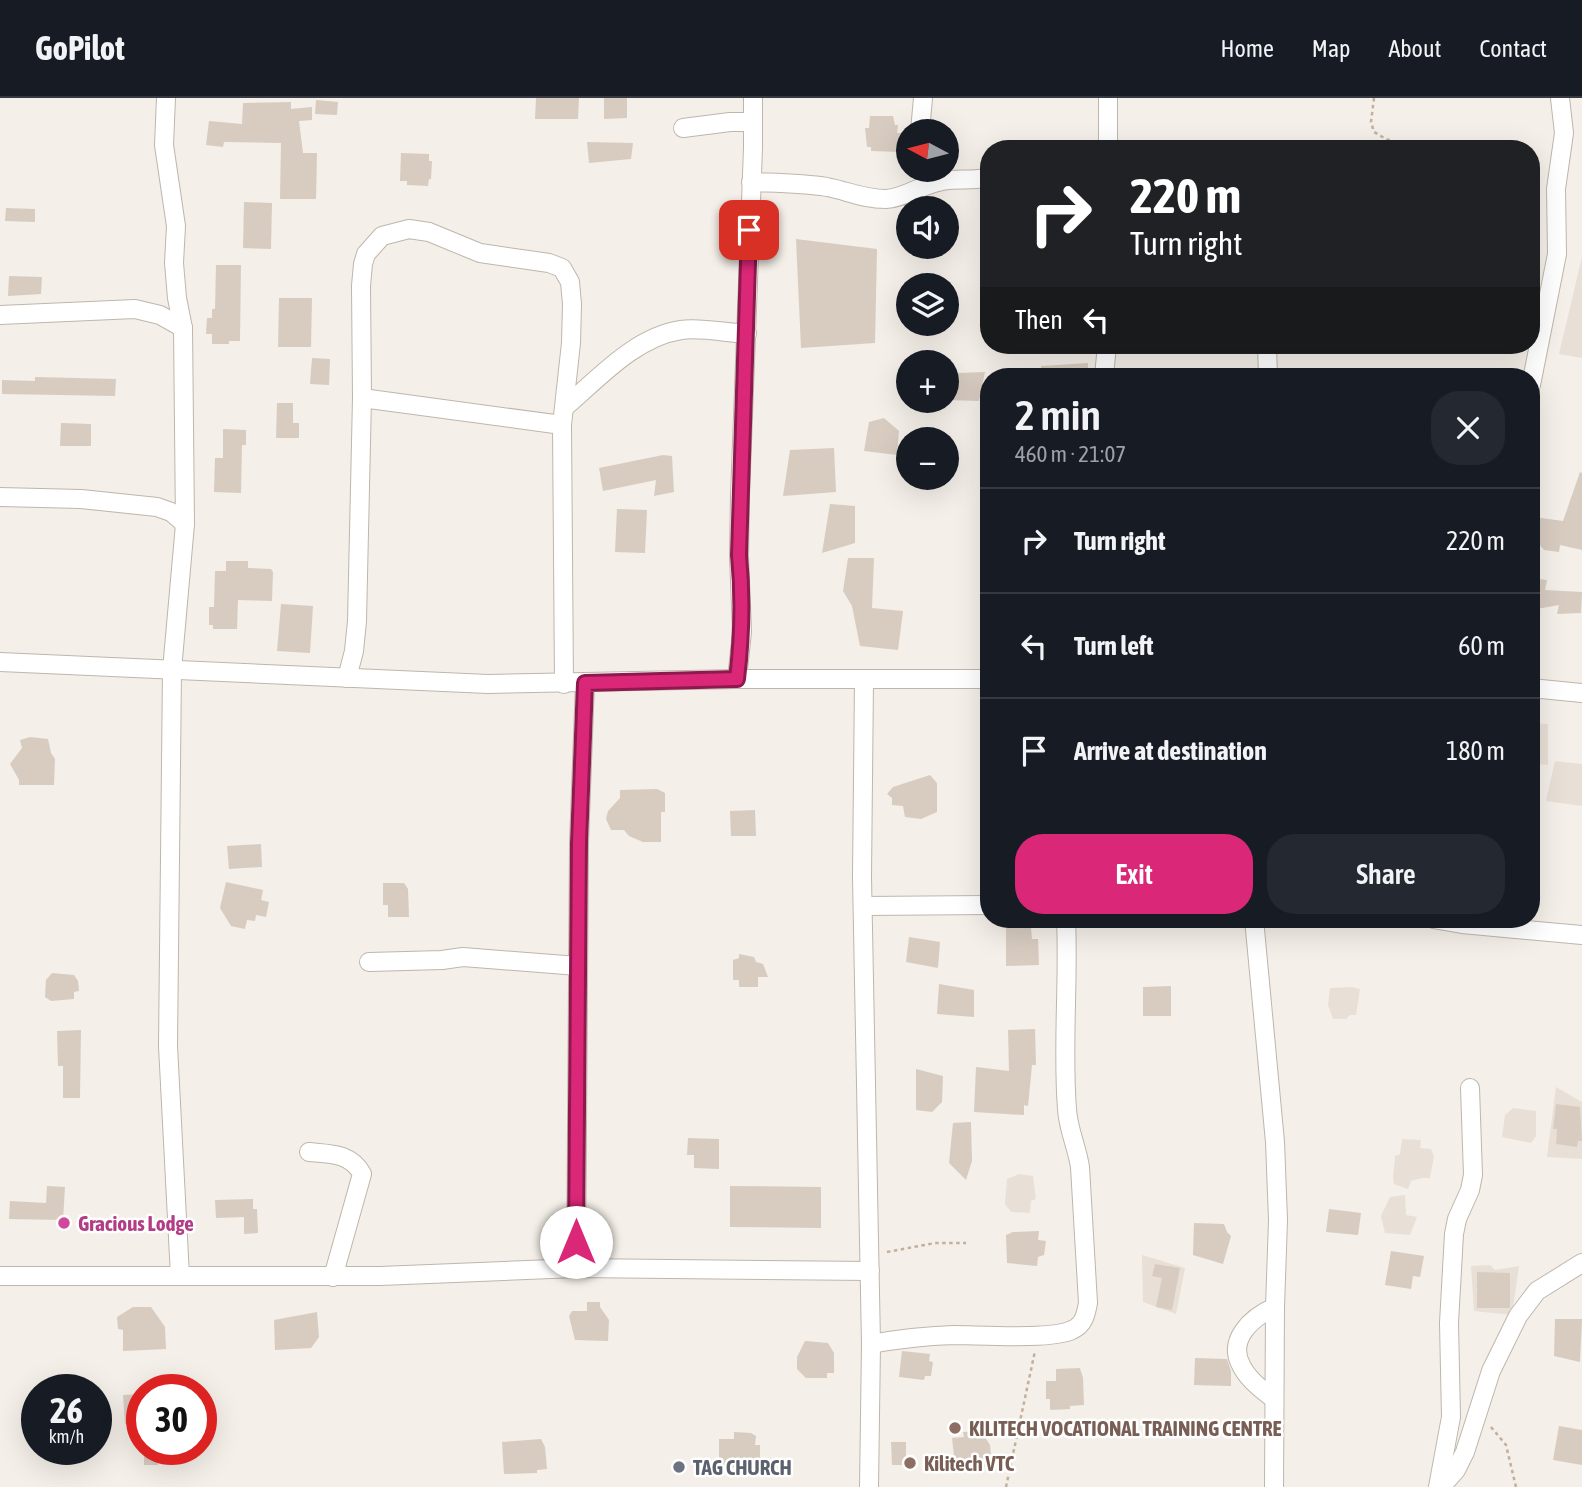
<!DOCTYPE html>
<html lang="en">
<head>
<meta charset="utf-8">
<style>
  :root { --surface:#171b24; --page:#242831; --text:#f1f3f6; --muted:#9ea1a6; --line:#363941; --accent:#db2777 }
  body { margin:0; font-family:"Asap Condensed",sans-serif; background:var(--page); color:var(--text); height:100vh; display:flex; flex-direction:column; font-size:26px; white-space:nowrap }
  * { box-sizing:border-box; margin:0 }
  p { font-size:23px; color:var(--muted) }
  .icon { flex:none; width:38px; height:38px; fill:none; stroke:currentColor; stroke-width:2; stroke-linecap:round; stroke-linejoin:round }
  .map { position:relative; flex:1; overflow:hidden }
  .details { position:absolute; left:980px; top:270px; width:560px; height:560px; display:flex; flex-direction:column; background:var(--surface); border-radius:28px; box-shadow:0 7px 28px #0002 }
  .details>* { flex:none }
  .top-card { position:absolute; left:980px; top:42px; width:560px; height:214px; border-radius:28px; box-shadow:0 7px 28px #0002; background:#202124; color:#fff; overflow:hidden }
  .needle { width:46px; rotate:277deg }
  .controls { position:absolute; left:896px; top:21px; display:grid; gap:14px }
  .controls a { display:grid; place-items:center; width:63px; height:63px; border-radius:50%; background:var(--surface); box-shadow:0 7px 28px #0002; font-size:35px }
  .speed { position:absolute; left:21px; top:1276px; display:flex; gap:14px; font-size:35px; font-weight:700; text-align:center }
  .speed>* { display:grid; place-content:center; width:91px; height:91px; border-radius:50%; background:var(--surface); box-shadow:0 7px 28px #0002; line-height:1 }
  .speed small { font-size:18px; font-weight:400 }
  .speed .limit { border:10px solid #d22; background:#fff; color:#111 }
  .pin { position:absolute; display:grid; place-items:center; width:60px; height:60px; color:#fff; margin:-30px; border-radius:14px; box-shadow:0 4px 10px #0006 }
  .me { position:absolute; width:77px; margin:-38px; rotate:0deg; stroke-linejoin:round; filter:drop-shadow(0 0 5px #0008) }
  .turn { display:flex; align-items:center; gap:24px; height:147px; padding:0 35px; font-size:32px }
  .turn .icon { width:91px; height:91px; stroke-width:2.5 }
  .turn b { display:block; font-size:49px; line-height:60px }
  .then { display:flex; align-items:center; height:66px; padding:0 35px; background:#0003; gap:14px; font-size:26px }
  .round { display:grid; place-items:center; flex:none; width:74px; height:74px; border-radius:28px; background:var(--page) }
  .head { display:flex; align-items:center; justify-content:space-between; height:119px; padding:0 35px }
  h1 { font-size:42px; font-weight:600; line-height:52px }
  .button { display:flex; gap:14px; margin-top:auto; padding:14px 35px }
  .button a { flex:1; height:80px; border-radius:28px; background:var(--accent); color:#fff; font-size:28px; font-weight:600; line-height:80px; text-align:center }
  .button a+a { background:var(--page); color:var(--text) }
  ul { padding:0; list-style:none }
  li { display:flex; align-items:center; gap:21px; height:105px; padding:0 35px; border-top:2px solid var(--line) }
  li div { flex:1 }
  li b { display:block; font-size:26px }
  li em { font-style:normal }
  header { display:flex; align-items:center; gap:42px; box-sizing:border-box; height:98px; padding:0 35px; background:var(--surface); border-bottom:2px solid var(--line) }
  header strong { font-size:33px }
  nav { display:flex; gap:38px; margin-inline-start:auto; font-size:24px }
  .map>svg:first-child { display:block }
  .residential { fill:#e8e0d6 }
  .building { fill:#d8ccc1 }
  .lines { fill:none; stroke-linecap:round; stroke-linejoin:round }
  .street-casing { stroke:#bfb6ab; stroke-width:20 }
  .path { stroke:#c1b09c; stroke-width:2.5; stroke-dasharray:3.5 3.5; stroke-linecap:butt }
  .street { stroke:#fff; stroke-width:18 }
  .route-casing { stroke:#8e194d; stroke-width:18 }
  .route { stroke:#db2777; stroke-width:12 }
  .hotel-dot { fill:#d1479c; stroke:#fff; stroke-width:2.5 }
  .education-dot { fill:#8d6e63; stroke:#fff; stroke-width:2.5 }
  .worship-dot { fill:#6b7280; stroke:#fff; stroke-width:2.5 }
  .labels { text-anchor:middle; dominant-baseline:central; stroke-width:5; stroke-linejoin:round; paint-order:stroke }
  .hotel-label { font-size:21px; font-weight:bold; fill:#b23c85; stroke:#fff; text-anchor:start }
  .education-label { font-size:21px; font-weight:bold; fill:#785e54; stroke:#fff; text-anchor:start }
  .worship-label { font-size:21px; font-weight:bold; fill:#5b616d; stroke:#fff; text-anchor:start }
</style>
</head>
<body>
<header>
<strong>GoPilot</strong>
<nav><a>Home</a><a>Map</a><a>About</a><a>Contact</a></nav>
</header>
<div class="map">
<svg width="1582" height="1389" viewBox="0 0 1582 1389">
  <rect width="100%" height="100%" fill="#f4efe8"/>
  <!-- residential -->
  <g class="residential">
    <path d="M1582,159V260L1559,256Z"/>
    <path d="M1531,625L1548,626V667L1531,665Z"/>
    <path d="M1555,663L1582,666V708L1546,703Z"/>
    <path d="M1352,889L1360,891L1356,917H1350L1346,921H1333L1328,907L1330,890Z"/>
    <path d="M1556,989L1582,1004V1061L1547,1059Z"/>
    <path d="M1513,1010L1536,1013V1038L1531,1045L1502,1039L1505,1017Z"/>
    <path d="M1402,1041L1421,1042L1420,1050L1431,1051L1434,1058L1430,1080H1422L1411,1083L1408,1091L1394,1086L1393,1081L1395,1058L1400,1056Z"/>
    <path d="M1019,1076L1033,1078L1036,1101L1031,1103L1030,1115L1011,1114L1005,1106L1007,1081Z"/>
    <path d="M1405,1097L1406,1117L1417,1119L1410,1137L1385,1135L1381,1118L1390,1099Z"/>
    <path d="M1142,1157L1185,1170L1176,1216L1143,1204Z"/>
    <path d="M1490,1167L1495,1172L1519,1168L1512,1217L1474,1213L1471,1168Z"/>
  </g>
  <!-- building -->
  <g class="building">
    <path d="M536,0H579L578,21H535Z"/>
    <path d="M604,0H627V20L604,21Z"/>
    <path d="M316,2L338,4L337,17L315,16Z"/>
    <path d="M291,4V11L312,9V22L299,23L303,55H317L316,101H280L281,45L224,44L223,49L206,47L209,23L242,26L243,5Z"/>
    <path d="M870,18H893L895,27H898L897,35H901L900,54L871,53V49H867L865,30H869Z"/>
    <path d="M587,44L633,45L631,61L589,65Z"/>
    <path d="M401,55L429,56V63H432L431,81H429L428,88L407,87V83H400Z"/>
    <path d="M244,104L272,105L271,151L243,150Z"/>
    <path d="M6,110L35,111V124L5,123Z"/>
    <path d="M796,141L877,151L875,245L801,250Z"/>
    <path d="M216,167H241L240,243H229V246H212V236H206L207,220H212V211H215Z"/>
    <path d="M9,178L42,179L41,196L8,198Z"/>
    <path d="M279,200H312L311,249H278Z"/>
    <path d="M312,260L330,261L329,287L310,286Z"/>
    <path d="M1088,265V278H1041V268Z"/>
    <path d="M985,274L979,303L947,302L958,275Z"/>
    <path d="M35,279L116,281L115,298L2,296V282L35,283Z"/>
    <path d="M277,305H293V325H299V340H276Z"/>
    <path d="M884,320L899,333L897,357L864,353L869,324Z"/>
    <path d="M61,325L91,326V348H60Z"/>
    <path d="M223,331L246,332V347H242L241,395L214,394L215,360H223Z"/>
    <path d="M834,350L836,394L783,398L790,352Z"/>
    <path d="M663,357L672,358L674,394L654,398L656,382L603,393L599,370Z"/>
    <path d="M1580,374L1582,375V452L1560,447L1559,454L1544,452L1536,443L1537,435L1532,434L1534,419L1563,423Z"/>
    <path d="M830,406L855,408V445L822,455Z"/>
    <path d="M617,411L647,412L645,455L615,454Z"/>
    <path d="M848,460H874L872,510L903,513L898,552L860,548L852,508L843,493Z"/>
    <path d="M226,463H248V470L271,471L273,474L272,503L238,502L237,531H213V527H209V509H214L215,473H226Z"/>
    <path d="M1531,480L1547,482L1545,492L1582,494L1581,515L1557,516L1559,507L1531,512Z"/>
    <path d="M281,506L313,508L310,555L277,553Z"/>
    <path d="M30,639L48,641L51,655L55,661L54,687H19V682L10,666L22,650L20,642Z"/>
    <path d="M930,677L937,685V714L921,721L905,719L903,708L892,707V700L887,696L893,689Z"/>
    <path d="M657,691L665,695V714H661V744H643L629,738L624,732H611L606,721L608,713L620,700V692Z"/>
    <path d="M755,712L756,738H731L730,713Z"/>
    <path d="M261,746L262,769L229,771L227,748Z"/>
    <path d="M226,784L263,792L261,802L269,804L266,819L256,817L255,823L247,822L245,831L231,828L220,810Z"/>
    <path d="M383,785H404L408,791L409,819H388V807H383Z"/>
    <path d="M1031,829L1032,841H1038L1039,867L1006,868V830Z"/>
    <path d="M909,839L940,844L938,870L906,864Z"/>
    <path d="M739,856L754,859L756,864L763,866L768,879H758V889H739V882H733V862L739,860Z"/>
    <path d="M52,875L74,877L78,883L79,893L74,894V901L51,903L45,899L46,882Z"/>
    <path d="M939,886L974,892V919L937,916Z"/>
    <path d="M1171,888V918H1143V889Z"/>
    <path d="M1035,931L1036,967H1032L1028,1008L1024,1007V1017L974,1014L976,969L1009,973L1008,932Z"/>
    <path d="M81,932L80,1000H63V968H58L57,933Z"/>
    <path d="M916,971L943,978L942,1004L932,1014L916,1012Z"/>
    <path d="M1556,1006L1580,1009L1582,1043H1578L1577,1049L1556,1046L1557,1031H1553Z"/>
    <path d="M971,1024L972,1063L966,1082L949,1065L953,1025Z"/>
    <path d="M688,1040L719,1041V1071L694,1070V1057H687Z"/>
    <path d="M47,1088L65,1089L63,1122L9,1121L10,1103L46,1105Z"/>
    <path d="M730,1088L821,1089V1130L730,1129Z"/>
    <path d="M253,1101V1111H257L258,1135L244,1136V1119L216,1120L215,1102Z"/>
    <path d="M1329,1111L1361,1115L1358,1137L1326,1134Z"/>
    <path d="M1194,1125L1224,1126L1227,1134L1231,1138L1223,1166L1193,1157Z"/>
    <path d="M1039,1133L1038,1142L1046,1143L1044,1157L1038,1159L1037,1168L1007,1165L1006,1137L1013,1134Z"/>
    <path d="M1391,1153L1424,1158L1420,1179L1413,1178L1411,1191L1385,1187Z"/>
    <path d="M1155,1166L1180,1170L1172,1212L1156,1209L1162,1180L1152,1178Z"/>
    <path d="M1477,1174L1510,1175V1210H1477Z"/>
    <path d="M587,1204H600V1209L609,1222L608,1243L575,1242L569,1218L572,1213H587Z"/>
    <path d="M133,1209H151L165,1229L166,1251L123,1253V1232L118,1231L117,1219Z"/>
    <path d="M317,1214L319,1239L311,1250L275,1252L274,1222Z"/>
    <path d="M1555,1221H1582L1580,1264L1554,1258Z"/>
    <path d="M805,1243L828,1245L834,1255V1275H827V1280H806L797,1271V1259Z"/>
    <path d="M902,1253L930,1256L929,1263L933,1264L931,1278H925L924,1282L899,1279Z"/>
    <path d="M1195,1260L1227,1261L1231,1273V1288L1194,1287Z"/>
    <path d="M1080,1270L1083,1280L1084,1307L1070,1308V1311L1050,1312V1301H1046V1283H1056V1271Z"/>
    <path d="M142,1296V1325L125,1326L123,1297Z"/>
    <path d="M1559,1328L1582,1332V1367L1553,1362Z"/>
    <path d="M981,1333L990,1347L992,1368L982,1369L983,1372L968,1373L967,1366L958,1363L954,1358L952,1340L964,1339L963,1334Z"/>
    <path d="M734,1334L751,1335L756,1338L755,1347H760V1367H746V1370L724,1369L721,1362L719,1361V1341H734Z"/>
    <path d="M541,1341L545,1349L547,1371L537,1372V1375L504,1376L502,1344Z"/>
    <path d="M891,1344H906V1367H892Z"/>
    <path d="M144,1351H157L158,1367H144Z"/>
  </g>
  <g class="lines">
    <!-- street casing -->
    <g class="street-casing">
      <g id="street">
        <path d="M166,0L164,47L176,128L174,165L177,200L183,230L185,426L172,572L168,948L180,1178"/>
        <path d="M683,30L730,24H753"/>
        <path d="M920,33L923,0"/>
        <path d="M1108,51V0"/>
        <path d="M751,84C776,85 802,85 827,89C848,93 863,101 886,101C905,100 922,86 942,83C957,80 971,83 985,80"/>
        <path d="M0,217L135,211L160,217L183,230"/>
        <path d="M1267,247L1268,278"/>
        <path d="M1104,278L1107,247"/>
        <path d="M1531,287L1557,156L1556,91L1564,35L1560,0"/>
        <path d="M362,300L562,327"/>
        <path d="M565,309C599,280 635,239 681,232C700,229 727,235 747,236"/>
        <path d="M0,399L81,401L157,409L171,414L185,426"/>
        <path d="M0,564L488,586L737,581H989"/>
        <path d="M347,580L354,553L357,523L362,300L361,188L363,166L366,156L382,138L409,131L429,134L480,155L549,165L562,170L570,184L572,206L571,245L562,327L564,586"/>
        <path d="M737,581L742,534L739,458L740,398L753,50V0"/>
        <path d="M864,582L862,779L871,1246L869,1389"/>
        <path d="M1531,590L1582,595"/>
        <path d="M863,808L989,807"/>
        <path d="M1254,821L1275,1044L1278,1122L1275,1209L1274,1389"/>
        <path d="M1433,821L1462,826L1582,837"/>
        <path d="M369,864L442,862L463,859L578,868"/>
        <path d="M309,1054C330,1056 351,1055 362,1076L333,1179"/>
        <path d="M576,1170L579,745L585,585"/>
        <path d="M0,1178H380L576,1170L870,1173"/>
        <path d="M871,1246C898,1241 925,1238 953,1237C979,1237 1051,1242 1072,1232C1084,1227 1086,1216 1088,1205L1080,1069C1077,1049 1068,1031 1067,1011C1062,948 1069,884 1066,821"/>
        <path d="M1274,1301C1262,1292 1249,1282 1242,1269C1226,1242 1252,1219 1275,1209"/>
        <path d="M1438,1389L1451,1319L1449,1225L1454,1136L1457,1121L1470,1092L1473,1077L1470,990"/>
        <path d="M1441,1389L1456,1372L1465,1354L1491,1273L1518,1218L1537,1193L1582,1165"/>
      </g>
    </g>
    <!-- path -->
    <g class="path">
      <path d="M1374,0L1371,24L1374,34L1386,41L1419,51"/>
      <path d="M887,1154L935,1145H966"/>
      <path d="M1491,1329L1506,1347L1516,1389"/>
      <path d="M1006,1389L1035,1253"/>
    </g>
    <!-- street -->
    <use href="#street" class="street"/>
  </g>
  <g class="lines">
    <!-- route casing -->
    <g class="route-casing">
      <path id="route" d="M576,1144L579,745L585,585L737,581C742,539 743,499 739,457L749,132"/>
    </g>
    <!-- route -->
    <use href="#route" class="route"/>
  </g>
  <!-- markers -->
  <circle class="hotel-dot" cx="64" cy="1125" r="7"/>
  <g class="education-dot">
    <circle cx="955" cy="1330" r="7"/>
    <circle cx="910" cy="1365" r="7"/>
  </g>
  <circle class="worship-dot" cx="679" cy="1369" r="7"/>
  <g class="labels">
    <!-- hotel labels -->
    <g class="hotel-label">
      <text x="78" y="1125">Gracious Lodge</text>
    </g>
    <!-- education labels -->
    <g class="education-label">
      <text x="969" y="1330">KILITECH VOCATIONAL TRAINING CENTRE</text>
      <text x="924" y="1365">Kilitech VTC</text>
    </g>
    <!-- worship labels -->
    <g class="worship-label">
      <text x="693" y="1369">TAG CHURCH</text>
    </g>
  </g>
</svg>
<div class="controls">
<a><svg class="needle" viewBox="-14 -14 28 28"><path d="M0-13l5 13h-10z" fill="#e53935"/><path d="M0 13l5-13h-10z" fill="#9ea1a6"/></svg></a>
<a><svg class="icon" aria-label="sound" viewBox="0 0 24 24"><path d="M4 9h4l5-4v14l-5-4H4zM17 9q2 3 0 6"/></svg></a>
<a><svg class="icon" aria-label="layers" viewBox="0 0 24 24"><path d="M12 4l9 5-9 5-9-5zM3 14l9 5 9-5"/></svg></a>
<a>+</a>
<a>−</a>
</div>
<div class="speed"><div>26<small>km/h</small></div><div class="limit">30</div></div>
<div class="pin" style="left:749px;top:132px;background:#d93025"><svg class="icon" aria-label="arrive" viewBox="0 0 24 24"><path d="M6 21V4h12l-3 4 3 4H6"/></svg></div>
<svg class="me" style="left:576px;top:1144px" viewBox="-20 -20 40 40"><circle r="19" fill="#fff"/><path d="M0-13L10 11 0 6-10 11z" fill="#db2777"/></svg>
<div class="top-card">
<div class="turn"><svg class="icon" aria-label="right" viewBox="0 0 24 24"><path d="M7 20v-9h11M14 6l5 5-5 5"/></svg><div><b>220 m</b>Turn right</div></div>
<div class="then">Then<svg class="icon" aria-label="left" viewBox="0 0 24 24"><path d="M17 20v-9H6M10 6l-5 5 5 5"/></svg></div>
</div>
<section class="details">
<div class="head"><div><h1>2 min</h1><p>460 m · 21:07</p></div><a class="round"><svg class="icon" aria-label="close" viewBox="0 0 24 24"><path d="M6 6l12 12M18 6L6 18"/></svg></a></div>
<ul>
<li><svg class="icon" aria-label="right" viewBox="0 0 24 24"><path d="M7 20v-9h11M14 6l5 5-5 5"/></svg><div><b>Turn right</b></div><em>220 m</em></li>
<li><svg class="icon" aria-label="left" viewBox="0 0 24 24"><path d="M17 20v-9H6M10 6l-5 5 5 5"/></svg><div><b>Turn left</b></div><em>60 m</em></li>
<li><svg class="icon" aria-label="arrive" viewBox="0 0 24 24"><path d="M6 21V4h12l-3 4 3 4H6"/></svg><div><b>Arrive at destination</b></div><em>180 m</em></li>
</ul>
<div class="button"><a>Exit</a><a>Share</a></div>
</section>
</div>
</body>
</html>
